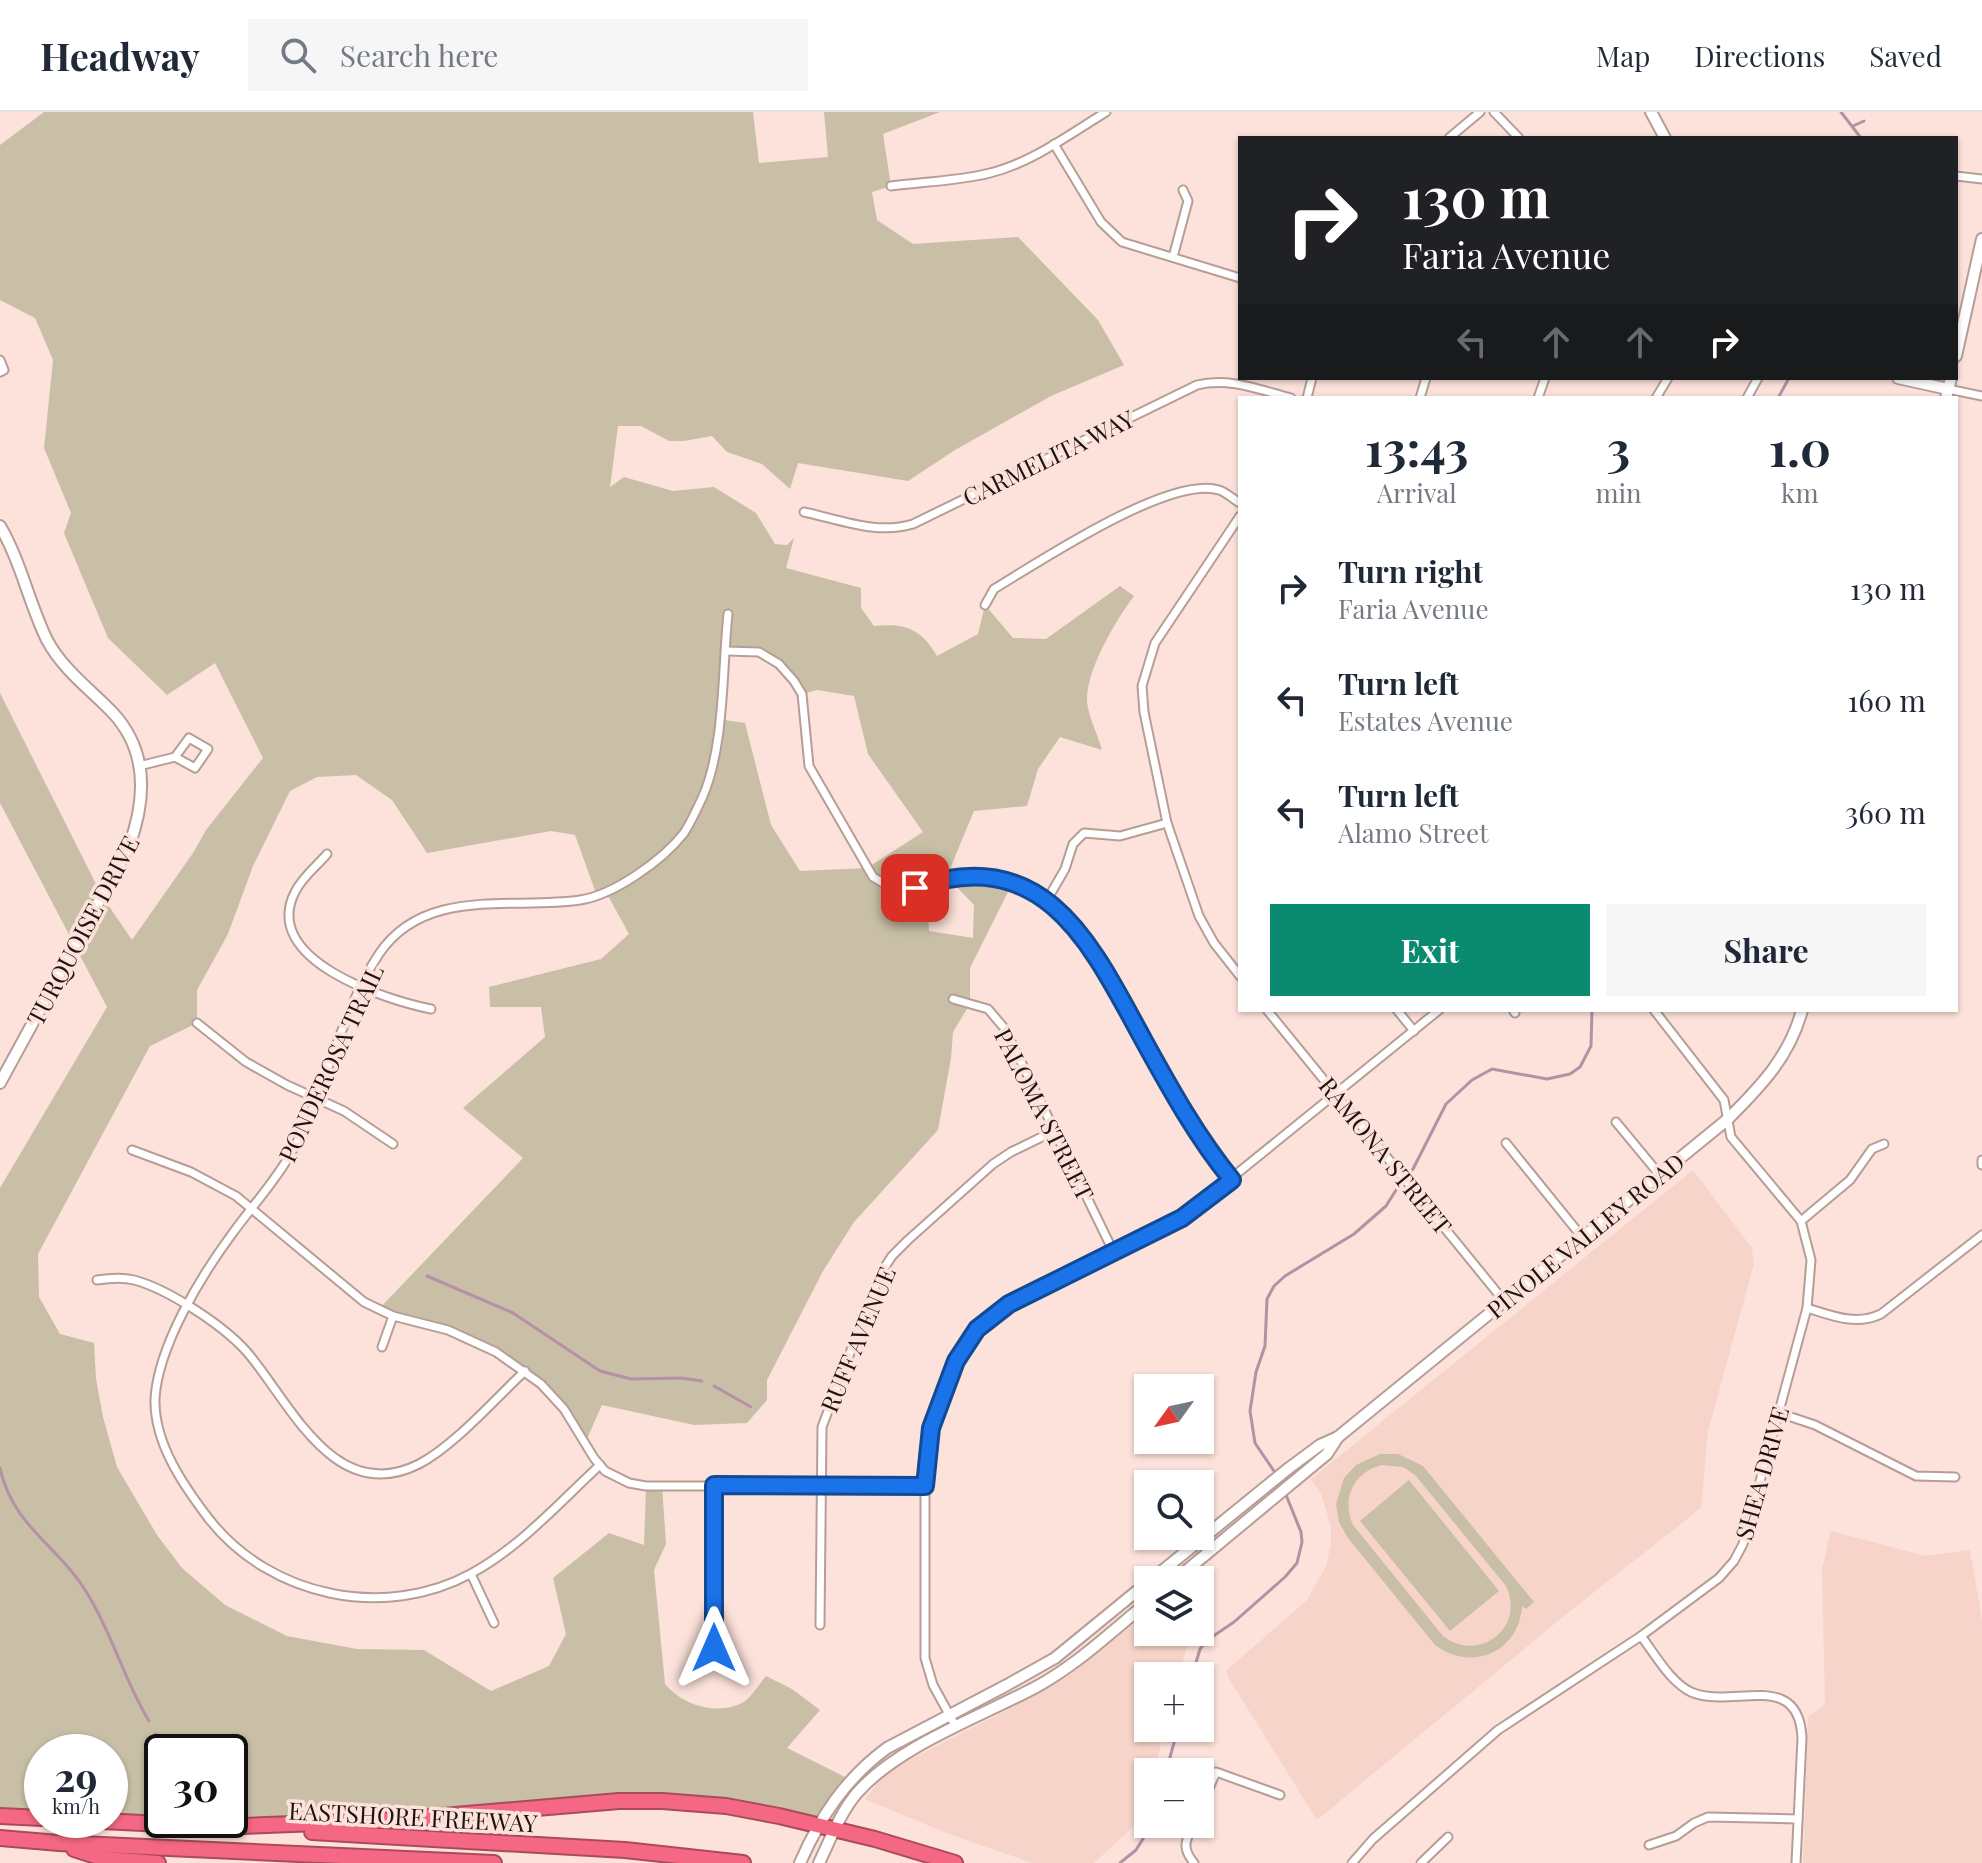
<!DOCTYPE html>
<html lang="en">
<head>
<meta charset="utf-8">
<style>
  :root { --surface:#fff; --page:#f6f6f7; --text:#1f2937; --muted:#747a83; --line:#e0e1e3; --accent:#0a8a6e }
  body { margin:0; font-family:"Playfair Display",serif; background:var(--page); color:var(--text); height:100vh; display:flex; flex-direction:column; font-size:30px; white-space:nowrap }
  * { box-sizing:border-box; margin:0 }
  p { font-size:26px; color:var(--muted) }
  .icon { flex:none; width:44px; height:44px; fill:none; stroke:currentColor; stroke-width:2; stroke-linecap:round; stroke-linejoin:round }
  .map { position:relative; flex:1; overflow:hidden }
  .panel { position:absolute; left:1238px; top:284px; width:720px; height:616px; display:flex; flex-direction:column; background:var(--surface); border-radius:0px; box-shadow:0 2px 6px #0004 }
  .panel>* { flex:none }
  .guide { position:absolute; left:1238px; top:24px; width:720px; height:244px; border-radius:0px; box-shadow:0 2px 6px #0004; background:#202124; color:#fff; overflow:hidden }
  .needle { width:52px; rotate:237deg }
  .tools { position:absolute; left:1134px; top:1262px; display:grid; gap:16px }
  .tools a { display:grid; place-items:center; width:80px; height:80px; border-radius:0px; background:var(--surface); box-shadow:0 2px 6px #0004; font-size:40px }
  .speed { position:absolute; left:24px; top:1622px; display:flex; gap:16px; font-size:40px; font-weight:700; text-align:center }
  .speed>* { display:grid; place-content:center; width:104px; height:104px; border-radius:50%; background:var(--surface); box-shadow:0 2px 6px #0004; line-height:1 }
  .speed small { font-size:20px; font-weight:400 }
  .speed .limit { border:4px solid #111; border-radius:12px; background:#fff; color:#111 }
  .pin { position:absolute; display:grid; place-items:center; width:68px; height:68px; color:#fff; margin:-34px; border-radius:16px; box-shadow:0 4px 12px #0006 }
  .me { position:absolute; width:88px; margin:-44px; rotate:0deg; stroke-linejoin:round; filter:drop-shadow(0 0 6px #0008) }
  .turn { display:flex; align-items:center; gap:28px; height:168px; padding:0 32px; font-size:36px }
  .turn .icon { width:104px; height:104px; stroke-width:2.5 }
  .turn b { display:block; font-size:56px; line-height:68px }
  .lanes { display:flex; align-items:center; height:76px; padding:0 32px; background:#0003; justify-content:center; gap:40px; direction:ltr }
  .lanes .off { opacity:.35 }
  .eta { display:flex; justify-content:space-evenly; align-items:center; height:136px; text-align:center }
  .eta b { font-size:48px; font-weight:700; line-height:56px }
  .action { display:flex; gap:16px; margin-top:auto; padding:16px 32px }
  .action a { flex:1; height:92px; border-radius:0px; background:var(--accent); color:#fff; font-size:32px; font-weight:700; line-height:92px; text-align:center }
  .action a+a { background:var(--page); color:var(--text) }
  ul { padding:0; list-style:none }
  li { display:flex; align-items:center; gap:24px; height:112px; padding:0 32px }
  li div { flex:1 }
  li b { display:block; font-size:30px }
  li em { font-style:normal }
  header { display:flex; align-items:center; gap:48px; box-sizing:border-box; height:112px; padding:0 40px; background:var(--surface); border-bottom:2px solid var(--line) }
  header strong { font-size:38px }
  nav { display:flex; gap:44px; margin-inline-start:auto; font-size:28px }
  .search { width:560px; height:72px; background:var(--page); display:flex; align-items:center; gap:20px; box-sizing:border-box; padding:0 28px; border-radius:0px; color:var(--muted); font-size:30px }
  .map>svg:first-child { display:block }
  .built { fill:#f6d4ca }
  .green { fill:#c8bfa6; fill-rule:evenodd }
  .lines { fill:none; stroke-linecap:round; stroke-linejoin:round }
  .stream { stroke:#b690a5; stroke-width:3 }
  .street-casing { stroke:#b69e96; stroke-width:11 }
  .secondary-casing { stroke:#b69e96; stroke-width:14 }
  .highway-casing { stroke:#a94b5c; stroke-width:18 }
  .street { stroke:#fff; stroke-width:7 }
  .secondary { stroke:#fff; stroke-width:10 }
  .highway { stroke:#f46884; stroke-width:14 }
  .route-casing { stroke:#114b97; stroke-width:20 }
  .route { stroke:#1a73e8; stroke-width:14 }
  .labels { text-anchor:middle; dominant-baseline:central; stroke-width:7; stroke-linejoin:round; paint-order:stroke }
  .street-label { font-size:24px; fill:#1d1411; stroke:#fce2da }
</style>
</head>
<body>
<header>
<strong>Headway</strong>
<div class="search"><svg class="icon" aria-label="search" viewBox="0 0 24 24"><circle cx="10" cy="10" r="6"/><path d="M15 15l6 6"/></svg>Search here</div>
<nav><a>Map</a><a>Directions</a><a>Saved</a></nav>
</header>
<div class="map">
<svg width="1982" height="1751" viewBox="0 0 1982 1751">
  <rect width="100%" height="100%" fill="#fce2da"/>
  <!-- built -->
  <g class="built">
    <path d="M1693,1058L1752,1136L1754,1152L1708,1319L1701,1396L1564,1504L1317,1708L1228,1565L1227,1558L1307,1488L1326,1454L1331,1433V1414L1321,1382L1311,1367Z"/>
    <path d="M1831,1419L1925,1444L1970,1438L1982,1508V1751H1803L1808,1605L1825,1592L1822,1457Z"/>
    <path d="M1148,1501V1520H1191L1179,1564H1148V1616H1165L1155,1656L1153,1660H1148V1671L1133,1715L1094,1751H1032L946,1721L865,1687L882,1666L897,1654L1009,1597L1071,1562Z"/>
  </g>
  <!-- green -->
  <g class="green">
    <path d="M44,0H753L759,51L828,45L824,0H940L883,22L891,74L872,80L877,108L913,132L1018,125L1098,208L1124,253L1051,284L955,338L908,369L798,351L790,377L762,352L727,340L712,324L684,329H669L641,314H618L610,375L624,365L673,379L714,375L756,401L775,432L787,433L794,426L786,456L861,476V496L874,514C904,511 921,516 937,544L978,522L985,493L1013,526L1046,527L1120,474L1134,484C1116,508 1086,558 1087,589C1088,604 1098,623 1102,638L1060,625L1038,657L1027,694L974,699L949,759L926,773L929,819L973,826L974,793L953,771L985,765L1012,772L970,856V892L953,920L951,946L938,1018L854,1110L823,1159L767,1268V1288L747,1311L694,1313L602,1293L585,1331L541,1273L472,1227L378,1198L523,1046L463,996L545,925L541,895H490L489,875L601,847L629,822L607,782L597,784L575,723L551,719L427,741L392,688L356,663L317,665L290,679L253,754L228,822L197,878V911L150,934L38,1142L39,1185L60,1222L94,1231L96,1267L103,1305L117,1355L157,1423L182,1456L225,1493L287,1524L357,1537L424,1538L491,1579L549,1554L566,1522L553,1466L609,1421L644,1433L646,1374L662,1373L666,1432L654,1458L665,1572C683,1593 714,1603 740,1592C750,1588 759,1572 766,1564L792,1577L820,1598L787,1636L851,1668L816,1713L662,1689L396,1708H110V1640H42V1706L0,1704V1076L107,895L0,691V581L102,784L132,828L193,741L206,718L263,646L215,551L167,583L108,526L64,421L71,401L44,336L53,248L35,206L0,188V33ZM727,539L759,540L794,569L802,582L817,578L854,584L868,642L923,720L867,756L800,759L771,713L745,611L718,607ZM162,1640H230V1708H162Z"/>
    <path d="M1380,1342H1398L1423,1354L1534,1490L1526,1497L1522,1494C1519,1541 1471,1560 1435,1533L1348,1426L1339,1410L1336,1392L1344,1366L1356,1353ZM1382,1353L1403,1355L1415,1363L1506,1474C1526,1515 1479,1552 1443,1524L1353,1413C1341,1386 1354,1360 1382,1353Z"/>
    <path d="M1409,1368L1499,1479L1450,1519L1360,1409Z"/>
  </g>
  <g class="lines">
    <!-- stream -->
    <g class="stream">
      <path d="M1841,0L1861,26"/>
      <path d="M1853,14L1864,9"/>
      <path d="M1778,286L1789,266"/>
      <path d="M427,1164L513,1201L600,1259L631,1267L681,1266L702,1269"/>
      <path d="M714,1274L751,1295"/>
      <path d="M0,1356C13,1415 58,1433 87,1481C112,1521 124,1568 149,1609"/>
      <path d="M1276,1362L1255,1331L1250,1299L1256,1260L1265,1234L1267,1187L1274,1174L1285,1164L1354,1122L1386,1094L1398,1075L1413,1057L1446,992L1472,968L1492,957L1547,967L1570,962L1580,955L1591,934L1592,898"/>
      <path d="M1201,1517L1208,1527"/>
      <path d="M1192,1564L1200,1537L1206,1529L1234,1510L1285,1465L1297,1451L1302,1430L1301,1420L1280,1368"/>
      <path d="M156,1622L164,1640"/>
      <path d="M1166,1660L1178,1616"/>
      <path d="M1120,1751L1136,1738L1152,1712"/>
    </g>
    <!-- street casing -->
    <g class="street-casing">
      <g id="street">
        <path d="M1494,0L1519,26"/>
        <path d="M1449,26L1480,0"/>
        <path d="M1054,32L1101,110L1122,130L1240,166"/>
        <path d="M1956,64L1982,67"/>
        <path d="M891,74C923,70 958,69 990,61C1031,51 1070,22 1106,0"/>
        <path d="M1173,145L1188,89L1183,78"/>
        <path d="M0,248L4,258L0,260"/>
        <path d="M1948,277L1982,284"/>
        <path d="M1307,286L1312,266"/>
        <path d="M1420,286L1426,266"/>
        <path d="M1538,286L1545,266"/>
        <path d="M1656,286L1668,266"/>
        <path d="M1747,286L1758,266"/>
        <path d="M804,400C841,408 877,423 913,412L1197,273C1229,265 1260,278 1291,286"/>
        <path d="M1240,404L1155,531L1142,574L1144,600L1167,711L1199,804L1214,831L1240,864"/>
        <path d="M985,493L994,477C1039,450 1169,363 1219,378C1226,380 1234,388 1240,391"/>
        <path d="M726,539L759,540L779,552L794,569L802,582L809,654L873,765L890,775L915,776L953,767L985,765L1012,772L1047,788L1068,806L1095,840L1192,1015L1232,1068"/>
        <path d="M139,654L175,645L195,656L208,637L189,626L175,645"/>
        <path d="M327,742C317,754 302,765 295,780C260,848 386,888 431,897"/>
        <path d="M1047,788L1065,757L1073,732L1084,721L1120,724L1167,711"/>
        <path d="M953,887L988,897L1005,917L1114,1141"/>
        <path d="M1267,898L1504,1189"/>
        <path d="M1397,898L1414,919"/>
        <path d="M1513,898L1515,901"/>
        <path d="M197,911L246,950L287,973L344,999L393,1032"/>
        <path d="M1616,1010L1659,1062"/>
        <path d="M1506,1031L1582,1125"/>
        <path d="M132,1038L191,1060L236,1084L364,1190L393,1204L448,1218L496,1240L541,1272L564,1297L594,1346L605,1359L629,1371L646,1374H925"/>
        <path d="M1982,1048V1053"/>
        <path d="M1801,1109L1850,1068L1872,1037L1884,1032"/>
        <path d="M97,1168C110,1166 122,1165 134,1168C168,1177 223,1213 247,1240C290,1290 334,1395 419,1352C454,1334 495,1287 525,1259"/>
        <path d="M1807,1196C1833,1204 1856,1214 1881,1202L1982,1123"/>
        <path d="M382,1235L393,1204"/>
        <path d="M1779,1301L1815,1313L1916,1364L1955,1365"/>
        <path d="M600,1353C560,1390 520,1435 472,1461C385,1509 270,1485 209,1407C183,1373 154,1331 155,1287C158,1234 201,1164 232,1122C252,1094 275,1070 291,1041C326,979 341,899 379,842C425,774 512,798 580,788C614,783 663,748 684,721C691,710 698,695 703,684C725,633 722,557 728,502"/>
        <path d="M714,1373V1536"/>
        <path d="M471,1462L494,1511"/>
        <path d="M820,1513L822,1315L879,1164L892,1144L908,1128L993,1052L1011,1040L1054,1019"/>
        <path d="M1641,1524C1655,1542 1670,1570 1691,1580C1731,1598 1799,1556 1802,1626L1796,1751"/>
        <path d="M956,1615L933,1573L925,1546V1374L931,1316L956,1249L968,1227L986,1209L1009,1192L1182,1106L1439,898"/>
        <path d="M1200,1697L1216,1660L1280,1683"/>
        <path d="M1193,1712C1186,1729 1181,1735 1194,1751"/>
        <path d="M1649,1733L1676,1724L1694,1711L1708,1705L1798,1707"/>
        <path d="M1352,1751L1373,1727L1498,1618L1641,1524L1719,1466L1734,1449L1743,1432L1807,1196L1811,1148L1801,1109L1731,1025L1724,988L1654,898"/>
        <path d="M1421,1751L1448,1725"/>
      </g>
    </g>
    <!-- secondary casing -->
    <g class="secondary-casing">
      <g id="secondary">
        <path d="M1651,0L1665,26"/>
        <path d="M1956,244L1982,127"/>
        <path d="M1898,266L1948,277"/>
        <path d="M1946,286L1951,266"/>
        <path d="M0,414C21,450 29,491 47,528C63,558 90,577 113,601C149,640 146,688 129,734L0,971"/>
        <path d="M1151,1468L1289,1356L1320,1333L1338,1325L1728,1007C1761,974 1790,944 1802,898"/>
        <path d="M1175,1468L1327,1342L1338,1325"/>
        <path d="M800,1751C820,1705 846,1666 887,1636L1007,1573L1055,1546L1148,1470"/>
        <path d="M819,1751C830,1728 840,1701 857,1681C898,1634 980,1605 1036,1575C1077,1553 1112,1519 1148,1490"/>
      </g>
    </g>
    <!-- highway casing -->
    <g class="highway-casing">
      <g id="highway">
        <path d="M0,1704L42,1706"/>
        <path d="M81,1708L224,1715"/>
        <path d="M216,1715L396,1708L619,1689H662L726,1694L779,1704L875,1727L955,1751"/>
        <path d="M312,1720L625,1738L743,1751"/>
        <path d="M0,1726L59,1731L494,1751"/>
        <path d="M74,1737L105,1747L158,1751"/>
      </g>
    </g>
    <!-- street -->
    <use href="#street" class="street"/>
    <!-- secondary -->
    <use href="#secondary" class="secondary"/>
    <!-- highway -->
    <use href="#highway" class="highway"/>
  </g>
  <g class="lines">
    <!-- route casing -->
    <g class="route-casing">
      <path id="route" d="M714,1536V1373L925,1374L931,1316L956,1249L977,1217L1009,1192L1182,1106L1232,1068C1197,1025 1171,978 1144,929C1093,836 1046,729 915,776"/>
    </g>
    <!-- route -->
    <use href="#route" class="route"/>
  </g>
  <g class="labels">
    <!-- street labels -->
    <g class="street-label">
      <text transform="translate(1048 345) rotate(-26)">CARMELITA WAY</text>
      <text transform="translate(82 818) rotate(-62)">TURQUOISE DRIVE</text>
      <text transform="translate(330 951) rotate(-65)">PONDEROSA TRAIL</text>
      <text transform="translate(1045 1002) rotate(63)">PALOMA STREET</text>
      <text transform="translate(1386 1043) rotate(51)">RAMONA STREET</text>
      <text transform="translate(1585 1123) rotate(-39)">PINOLE VALLEY ROAD</text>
      <text transform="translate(857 1227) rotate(-67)">RUFF AVENUE</text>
      <text transform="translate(1761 1361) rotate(-74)">SHEA DRIVE</text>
      <text transform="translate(413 1704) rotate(3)">EASTSHORE FREEWAY</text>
    </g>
  </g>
</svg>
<div class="tools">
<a><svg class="needle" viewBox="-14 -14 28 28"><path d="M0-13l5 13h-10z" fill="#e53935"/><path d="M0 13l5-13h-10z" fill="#747a83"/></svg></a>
<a><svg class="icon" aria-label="search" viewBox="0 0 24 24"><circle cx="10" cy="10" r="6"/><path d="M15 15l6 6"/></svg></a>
<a><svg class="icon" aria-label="layers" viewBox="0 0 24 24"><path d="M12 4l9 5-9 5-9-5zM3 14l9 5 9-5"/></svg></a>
<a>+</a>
<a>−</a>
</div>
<div class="speed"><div>29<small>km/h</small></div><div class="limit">30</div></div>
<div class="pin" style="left:915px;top:776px;background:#d93025"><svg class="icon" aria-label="arrive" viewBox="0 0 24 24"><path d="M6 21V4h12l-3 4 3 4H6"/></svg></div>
<svg class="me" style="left:714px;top:1536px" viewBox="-20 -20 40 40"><path d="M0-17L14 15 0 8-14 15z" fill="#1a73e8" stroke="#fff" stroke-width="4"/></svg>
<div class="guide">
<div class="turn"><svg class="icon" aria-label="right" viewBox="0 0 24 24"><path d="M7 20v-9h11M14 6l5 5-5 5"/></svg><div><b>130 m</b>Faria Avenue</div></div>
<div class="lanes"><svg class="icon off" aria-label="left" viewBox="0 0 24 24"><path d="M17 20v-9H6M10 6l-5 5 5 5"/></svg><svg class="icon off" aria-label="ahead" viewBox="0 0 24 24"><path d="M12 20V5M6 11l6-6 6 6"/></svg><svg class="icon off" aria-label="ahead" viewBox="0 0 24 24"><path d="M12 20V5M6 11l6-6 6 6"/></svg><svg class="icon" aria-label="right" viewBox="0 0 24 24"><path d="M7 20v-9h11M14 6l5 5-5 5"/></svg></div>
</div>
<section class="panel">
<div class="eta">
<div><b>13:43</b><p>Arrival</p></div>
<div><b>3</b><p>min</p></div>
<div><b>1.0</b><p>km</p></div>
</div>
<ul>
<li><svg class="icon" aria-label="right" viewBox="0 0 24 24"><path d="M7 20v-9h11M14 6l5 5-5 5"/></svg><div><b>Turn right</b><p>Faria Avenue</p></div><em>130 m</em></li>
<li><svg class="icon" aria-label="left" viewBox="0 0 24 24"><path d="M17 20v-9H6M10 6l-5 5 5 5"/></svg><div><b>Turn left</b><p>Estates Avenue</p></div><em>160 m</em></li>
<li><svg class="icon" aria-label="left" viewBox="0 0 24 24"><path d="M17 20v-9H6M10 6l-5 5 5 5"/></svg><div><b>Turn left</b><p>Alamo Street</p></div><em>360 m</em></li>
</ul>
<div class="action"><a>Exit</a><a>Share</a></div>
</section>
</div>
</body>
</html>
